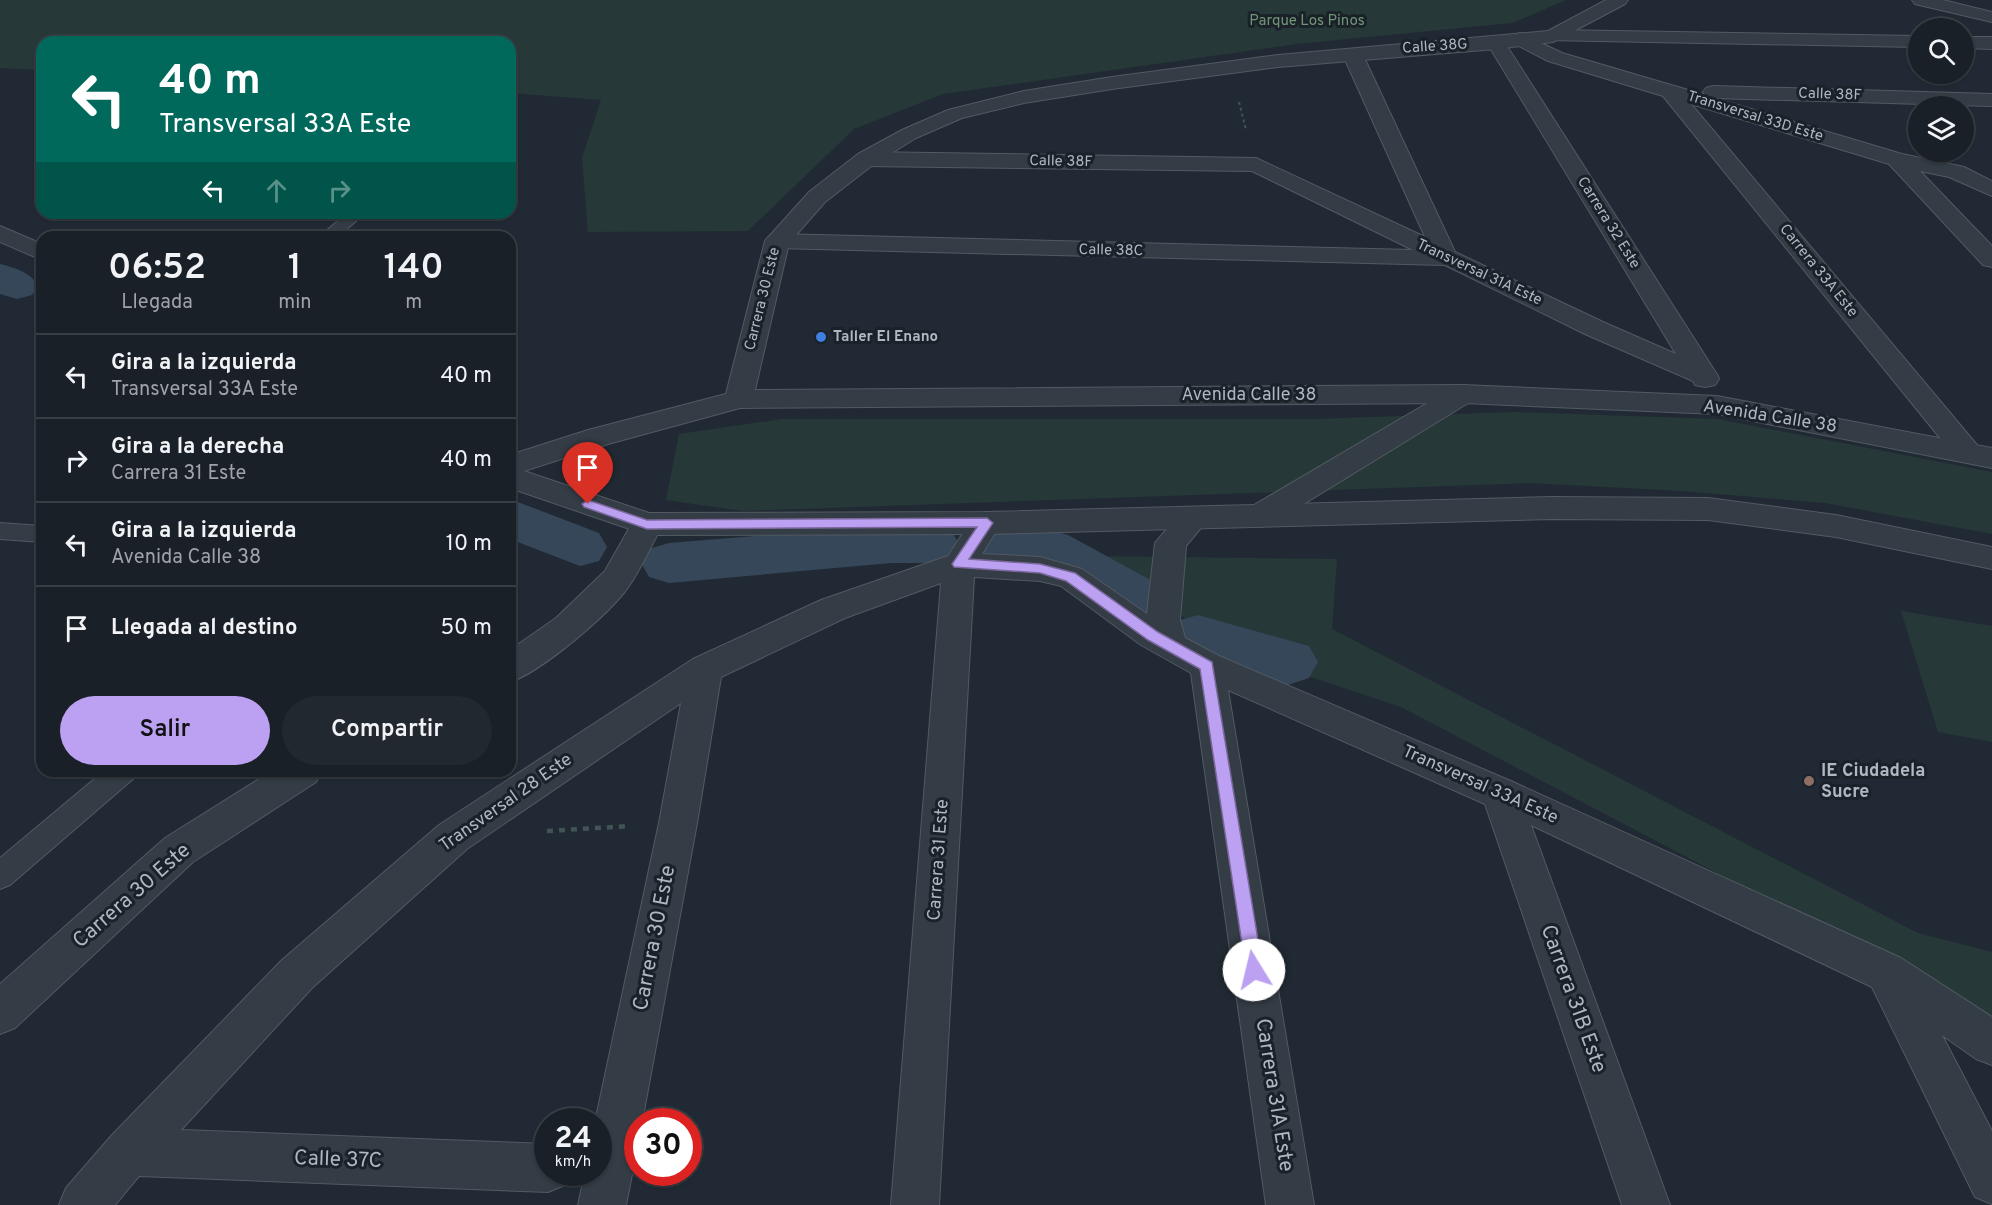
<!DOCTYPE html>
<html lang="es">
<head>
<meta charset="utf-8">
<style>
  :root { --surface:#192027; --page:#22282f; --text:#f1f3f6; --muted:#9fa3a7; --line:#373e44; --accent:#bca0f2 }
  body { margin:0; font-family:Overpass,sans-serif; background:var(--page); color:var(--text); height:100vh; display:flex; flex-direction:column; font-size:22px; white-space:nowrap }
  * { box-sizing:border-box; margin:0 }
  p { font-size:20px; color:var(--muted) }
  .icon { flex:none; width:33px; height:33px; fill:none; stroke:currentColor; stroke-width:2; stroke-linecap:round; stroke-linejoin:round }
  .map { position:relative; flex:1; overflow:hidden }
  .details { position:absolute; left:36px; top:231px; width:480px; height:546px; display:flex; flex-direction:column; background:var(--surface); border-radius:18px; box-shadow:0 2px 4px #0004,0 0 0 2px var(--line) }
  .details>* { flex:none }
  .top-card { position:absolute; left:36px; top:36px; width:480px; height:183px; border-radius:18px; box-shadow:0 2px 4px #0004,0 0 0 2px var(--line); background:#00695c; color:#fff; overflow:hidden }
  .controls { position:absolute; left:1908px; top:18px; display:grid; gap:12px }
  .controls a { display:grid; place-items:center; width:66px; height:66px; border-radius:50%; background:var(--surface); box-shadow:0 2px 4px #0004,0 0 0 2px var(--line); font-size:30px }
  .speed { position:absolute; left:534px; top:1108px; display:flex; gap:12px; font-size:30px; font-weight:700; text-align:center }
  .speed>* { display:grid; place-content:center; width:78px; height:78px; border-radius:50%; background:var(--surface); box-shadow:0 2px 4px #0004,0 0 0 2px var(--line); line-height:1 }
  .speed small { font-size:15px; font-weight:400 }
  .speed .limit { border:9px solid #d22; background:#fff; color:#111 }
  .pin { position:absolute; display:grid; place-items:center; width:51px; height:51px; color:#fff; margin:-62px -26px; border-radius:50% 50% 50% 0; rotate:-45deg; box-shadow:0 0 6px #0007 }
  .pin .icon { rotate:45deg }
  .me { position:absolute; width:66px; margin:-33px; rotate:351deg; stroke-linejoin:round; filter:drop-shadow(0 0 4px #0008) }
  .turn { display:flex; align-items:center; gap:21px; height:126px; padding:0 24px; font-size:27px }
  .turn .icon { width:78px; height:78px; stroke-width:2.5 }
  .turn b { display:block; font-size:42px; line-height:51px }
  .lanes { display:flex; align-items:center; height:57px; padding:0 24px; background:#0003; justify-content:center; gap:30px; direction:ltr }
  .lanes .off { opacity:.35 }
  .eta { display:flex; justify-content:space-evenly; align-items:center; height:102px; text-align:center }
  .eta b { font-size:36px; font-weight:600; line-height:42px }
  .button { display:flex; gap:12px; margin-top:auto; padding:12px 24px }
  .button a { flex:1; height:69px; border-radius:36px; background:var(--accent); color:#111; font-size:24px; font-weight:600; line-height:69px; text-align:center }
  .button a+a { background:var(--page); color:var(--text) }
  ul { padding:0; list-style:none }
  li { display:flex; align-items:center; gap:18px; height:84px; padding:0 24px; border-top:2px solid var(--line) }
  li div { flex:1 }
  li b { display:block; font-size:22px }
  li em { font-style:normal }
  .map>svg:first-child { display:block }
  .green { fill:#263837 }
  .lines { fill:none; stroke-linecap:round; stroke-linejoin:round }
  .canal { fill:#36475a; fill-rule:evenodd }
  .service-casing { stroke:#525a63; stroke-width:2 }
  .minor-casing { stroke:#525a63; stroke-width:2 }
  .tertiary-casing { stroke:#525a63; stroke-width:2 }
  .path-far1 { stroke:#425355; stroke-width:2; stroke-dasharray:3 3; stroke-linecap:butt }
  .path { stroke:#425355; stroke-width:4.5; stroke-dasharray:6 6; stroke-linecap:butt }
  .service { fill:#343c45; fill-rule:evenodd }
  .minor { fill:#343c45; fill-rule:evenodd }
  .tertiary { fill:#343c45; fill-rule:evenodd }
  .route { fill:#bca0f2; stroke:#7a689d; stroke-width:1.5 }
  .shop-dot { fill:#3f7fe0; stroke:#1a2129; stroke-width:2 }
  .education-dot { fill:#8d6e63; stroke:#1a2129; stroke-width:2 }
  .labels { text-anchor:middle; dominant-baseline:central; stroke-width:6; stroke-linejoin:round; paint-order:stroke }
  .far-park-label { font-size:15px; fill:#709576; stroke:#1a2129 }
  .far-street-label { font-size:15px; fill:#aeb7c2; stroke:#1a2129 }
  .far-poi-label { font-size:15px; font-weight:bold; fill:#aeb7c2; stroke:#1a2129; text-anchor:start }
  .street-label { font-size:18px; fill:#aeb7c2; stroke:#1a2129 }
  .poi-label { font-size:18px; font-weight:bold; fill:#aeb7c2; stroke:#1a2129; text-anchor:start }
  .near-street-label { font-size:21px; fill:#aeb7c2; stroke:#1a2129 }
</style>
</head>
<body>
<div class="map">
<svg width="1992" height="1205" viewBox="0 0 1992 1205">
  <rect width="100%" height="100%" fill="#212a34"/>
  <!-- green -->
  <g class="green">
    <path d="M0,0H1566L1512,23L1296,44L943,94L854,129L748,231L588,232L582,158L601,100L510,93V42H42V70L0,68Z"/>
    <path d="M1514,412L1718,419L1992,472V534L1825,503L1682,491L1530,483L743,511L666,500L679,434L782,419H1314Z"/>
    <path d="M1089,556L1337,559L1332,629L1918,933L1992,952V1031L1860,948L1401,707L1250,657L1170,609Z"/>
    <path d="M1901,611L1992,626V742L1938,732Z"/>
  </g>
  <g class="lines">
    <!-- canal -->
    <g class="canal">
      <path d="M0,264C16,268 29,272 39,286L32,295L17,299L0,294Z"/>
      <path d="M510,499L599,533L607,547L599,561L580,566L510,539Z"/>
      <path d="M1004,523L1049,530L1068,535L1156,583L1164,598L1156,613L1136,619L1116,613L1036,566L985,556L977,542L985,528Z"/>
      <path d="M891,525H932L951,530L959,544L951,558L932,563H891L669,583L649,577L641,563L649,549L669,543Z"/>
      <path d="M1198,615L1309,646L1318,662L1309,678L1288,685L1177,653L1169,637L1177,621Z"/>
    </g>
    <!-- service casing -->
    <g class="service-casing">
      <g id="service">
        <path d="M347,213H365L338,237H319Z"/>
        <path d="M0,523L42,526V542L0,539Z"/>
        <path d="M104,771H137L133,779L10,885L0,889V858Z"/>
      </g>
    </g>
    <!-- minor casing -->
    <g class="minor-casing">
      <g id="minor">
        <path d="M1912,0H1943L1992,12V22L1915,4Z"/>
        <path d="M1553,30L1918,36V47L1546,40L1544,36L1546,32Z"/>
        <path d="M1520,33L1562,53L1705,95L1703,92L1706,88L1713,86L1992,94V106L1714,98L1902,154L1964,167L1992,181V196L1949,177L1920,171L1992,246V267L1983,265L1889,164L1691,104L1977,445L1982,452L1977,459L1967,462L1957,459L1663,96L1548,61L1513,43L1511,39L1513,35Z"/>
        <path d="M1496,37L1503,39L1505,43L1718,376L1719,379L1715,385L1705,387L1695,385L1693,381L1585,334L1445,265L777,248L769,246L765,241L769,236L777,234L1413,250L1252,171L866,166L858,164L855,159L858,154L866,152L1256,158L1425,237L1342,53L1345,49H1359L1362,53L1455,252L1603,322L1676,354L1487,43L1489,39Z"/>
        <path d="M1964,37H1992V49L1964,48Z"/>
        <path d="M1463,385L1473,388L1477,394L1473,400L1271,524L1260,527L1249,524L1245,516L1249,508L1453,388Z"/>
        <path d="M1194,507L1205,510L1209,518L1186,546L1180,620L1185,638L1219,656L1513,782L1901,958L1992,1017V1065L1976,1059L1942,1035L1992,1131V1204L1975,1197L1872,987L1531,825L1670,1205H1622L1485,804L1228,690L1314,1205H1266L1191,673L1141,645L1061,586L1040,581L974,577L939,1205H891L941,583L845,618L721,677L697,823L642,1122H638V1144L626,1205H578L585,1173H598V1122H595L659,823L681,703L467,849L312,988L181,1130L548,1144V1173H570L565,1185L548,1192L139,1176L115,1205H59L66,1188L112,1135L282,960L439,825L693,659L821,600L948,556L975,515L986,512L997,515L1001,523L982,554L1040,557L1082,569L1147,614L1155,543L1183,510Z"/>
        <path d="M647,513L658,516L663,524C652,544 642,567 629,586C611,613 541,672 510,682V650L556,618L605,571L636,516Z"/>
        <path d="M272,771H322L316,782L193,862L15,1028L0,1034V984L165,838Z"/>
      </g>
    </g>
    <!-- tertiary casing -->
    <g class="tertiary-casing">
      <g id="tertiary">
        <path d="M1606,0H1628L1625,4L1553,42L1496,49L1278,67L1112,89L1024,103L962,118L916,138L874,164L825,202L789,243L755,390L1463,385L1717,396L1992,448V468L1717,414L1463,403L740,408L608,444L524,471L649,513L986,512L1551,497L1708,498L1836,515L1992,547V569L1836,537L1708,520L1551,519L986,534L647,535L510,488V455L588,430L726,394L765,241L809,192L858,154L902,130L948,110L1024,91L1112,77L1278,55L1548,31Z"/>
        <path d="M0,226L42,244V260L0,242Z"/>
      </g>
    </g>
    <!-- path-far1 -->
    <path class="path-far1" d="M1239,102L1246,130"/>
    <!-- path -->
    <path class="path" d="M547,831L630,826"/>
    <!-- service -->
    <use href="#service" class="service"/>
    <!-- minor -->
    <use href="#minor" class="minor"/>
    <!-- tertiary -->
    <use href="#tertiary" class="tertiary"/>
  </g>
  <!-- route -->
  <path class="route" d="M588,500L647,520L987,518L993,523L969,559L1040,564L1075,573L1158,632L1212,662L1263,970L1260,976L1254,979L1248,976L1246,970L1200,669L1148,640L1066,581L1040,573L954,567L952,564L977,527L647,529L584,507L582,504Z"/>
  <!-- markers -->
  <circle class="shop-dot" cx="821" cy="337" r="6"/>
  <circle class="education-dot" cx="1809" cy="781" r="6"/>
  <g class="labels">
    <!-- far-park labels -->
    <g class="far-park-label">
      <text x="1307" y="21">Parque Los Pinos</text>
    </g>
    <!-- far-street labels -->
    <g class="far-street-label">
      <text transform="translate(1435 47) rotate(-4)">Calle 38G</text>
      <text transform="translate(1830 95) rotate(2)">Calle 38F</text>
      <text transform="translate(1755 117) rotate(17)">Transversal 33D Este</text>
      <text transform="translate(1061 162) rotate(1)">Calle 38F</text>
      <text transform="translate(1608 223) rotate(58)">Carrera 32 Este</text>
      <text transform="translate(1111 251) rotate(1)">Calle 38C</text>
      <text transform="translate(1818 271) rotate(51)">Carrera 33A Este</text>
      <text transform="translate(1479 273) rotate(25)">Transversal 31A Este</text>
      <text transform="translate(763 299) rotate(-76)">Carrera 30 Este</text>
    </g>
    <!-- far-poi labels -->
    <g class="far-poi-label">
      <text x="833" y="337">Taller El Enano</text>
    </g>
    <!-- street labels -->
    <g class="street-label">
      <text x="1249" y="395">Avenida Calle 38</text>
      <text transform="translate(1770 417) rotate(9)">Avenida Calle 38</text>
      <text transform="translate(1480 785) rotate(24)">Transversal 33A Este</text>
      <text transform="translate(506 803) rotate(-35)">Transversal 28 Este</text>
      <text transform="translate(939 860) rotate(-86)">Carrera 31 Este</text>
    </g>
    <!-- poi labels -->
    <g class="poi-label">
      <text x="1821" y="771">IE Ciudadela<tspan x="1821" dy="21">Sucre</tspan></text>
    </g>
    <!-- near-street labels -->
    <g class="near-street-label">
      <text transform="translate(132 896) rotate(-41)">Carrera 30 Este</text>
      <text transform="translate(655 938) rotate(-79)">Carrera 30 Este</text>
      <text transform="translate(1573 999) rotate(70)">Carrera 31B Este</text>
      <text transform="translate(1274 1095) rotate(81)">Carrera 31A Este</text>
      <text transform="translate(338 1160) rotate(2)">Calle 37C</text>
    </g>
  </g>
</svg>
<div class="controls">
<a><svg class="icon" aria-label="search" viewBox="0 0 24 24"><circle cx="10" cy="10" r="6"/><path d="M15 15l6 6"/></svg></a>
<a><svg class="icon" aria-label="layers" viewBox="0 0 24 24"><path d="M12 4l9 5-9 5-9-5zM3 14l9 5 9-5"/></svg></a>
</div>
<div class="speed"><div>24<small>km/h</small></div><div class="limit">30</div></div>
<div class="pin" style="left:588px;top:504px;background:#d93025"><svg class="icon" aria-label="arrive" viewBox="0 0 24 24"><path d="M6 21V4h12l-3 4 3 4H6"/></svg></div>
<svg class="me" style="left:1254px;top:970px" viewBox="-20 -20 40 40"><circle r="19" fill="#fff"/><path d="M0-13L10 11 0 6-10 11z" fill="#bca0f2"/></svg>
<div class="top-card">
<div class="turn"><svg class="icon" aria-label="left" viewBox="0 0 24 24"><path d="M17 20v-9H6M10 6l-5 5 5 5"/></svg><div><b>40 m</b>Transversal 33A Este</div></div>
<div class="lanes"><svg class="icon" aria-label="left" viewBox="0 0 24 24"><path d="M17 20v-9H6M10 6l-5 5 5 5"/></svg><svg class="icon off" aria-label="ahead" viewBox="0 0 24 24"><path d="M12 20V5M6 11l6-6 6 6"/></svg><svg class="icon off" aria-label="right" viewBox="0 0 24 24"><path d="M7 20v-9h11M14 6l5 5-5 5"/></svg></div>
</div>
<section class="details">
<div class="eta">
<div><b>06:52</b><p>Llegada</p></div>
<div><b>1</b><p>min</p></div>
<div><b>140</b><p>m</p></div>
</div>
<ul>
<li><svg class="icon" aria-label="left" viewBox="0 0 24 24"><path d="M17 20v-9H6M10 6l-5 5 5 5"/></svg><div><b>Gira a la izquierda</b><p>Transversal 33A Este</p></div><em>40 m</em></li>
<li><svg class="icon" aria-label="right" viewBox="0 0 24 24"><path d="M7 20v-9h11M14 6l5 5-5 5"/></svg><div><b>Gira a la derecha</b><p>Carrera 31 Este</p></div><em>40 m</em></li>
<li><svg class="icon" aria-label="left" viewBox="0 0 24 24"><path d="M17 20v-9H6M10 6l-5 5 5 5"/></svg><div><b>Gira a la izquierda</b><p>Avenida Calle 38</p></div><em>10 m</em></li>
<li><svg class="icon" aria-label="arrive" viewBox="0 0 24 24"><path d="M6 21V4h12l-3 4 3 4H6"/></svg><div><b>Llegada al destino</b></div><em>50 m</em></li>
</ul>
<div class="button"><a>Salir</a><a>Compartir</a></div>
</section>
</div>
</body>
</html>
